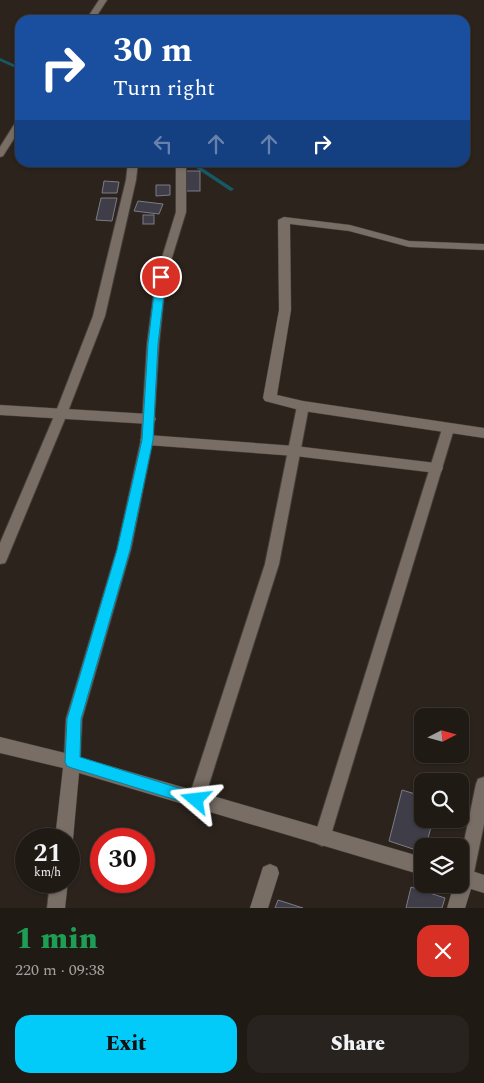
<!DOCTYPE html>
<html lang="en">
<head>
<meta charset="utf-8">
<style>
  :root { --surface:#201a15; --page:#28231e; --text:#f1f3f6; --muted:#a2a1a0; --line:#3d3834; --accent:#02cbf9 }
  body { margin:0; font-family:Spectral,serif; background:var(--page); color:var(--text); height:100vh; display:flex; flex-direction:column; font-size:19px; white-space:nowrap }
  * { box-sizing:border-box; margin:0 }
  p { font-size:16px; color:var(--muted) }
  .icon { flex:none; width:28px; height:28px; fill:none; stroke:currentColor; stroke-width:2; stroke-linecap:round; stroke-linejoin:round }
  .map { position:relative; height:908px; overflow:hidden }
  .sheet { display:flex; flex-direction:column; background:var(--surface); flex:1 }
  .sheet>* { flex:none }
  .guide { position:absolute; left:15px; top:15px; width:455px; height:152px; border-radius:15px; box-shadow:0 1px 4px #0004,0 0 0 1px var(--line); background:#1a4fa0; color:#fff; overflow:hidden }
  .needle { width:32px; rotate:84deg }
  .controls { position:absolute; left:414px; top:708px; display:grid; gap:10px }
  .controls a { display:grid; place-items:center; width:55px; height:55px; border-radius:10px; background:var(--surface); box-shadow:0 1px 4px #0004,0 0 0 1px var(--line); font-size:25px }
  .speed { position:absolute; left:15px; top:828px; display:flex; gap:10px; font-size:25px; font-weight:700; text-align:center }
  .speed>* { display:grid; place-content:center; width:65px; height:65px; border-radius:50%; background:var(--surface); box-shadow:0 1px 4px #0004,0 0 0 1px var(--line); line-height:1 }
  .speed small { font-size:12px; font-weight:400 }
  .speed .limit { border:8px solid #d22; background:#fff; color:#111 }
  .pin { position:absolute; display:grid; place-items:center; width:42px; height:42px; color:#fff; margin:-21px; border:2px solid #fff; border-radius:50%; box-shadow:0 1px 5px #0007 }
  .me { position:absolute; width:55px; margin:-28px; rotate:287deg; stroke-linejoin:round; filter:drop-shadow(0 0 4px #0008) }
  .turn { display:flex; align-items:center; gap:18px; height:105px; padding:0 15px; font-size:22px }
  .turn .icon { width:65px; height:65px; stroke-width:2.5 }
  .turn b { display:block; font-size:35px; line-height:42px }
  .lanes { display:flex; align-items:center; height:48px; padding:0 15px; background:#0003; justify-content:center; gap:25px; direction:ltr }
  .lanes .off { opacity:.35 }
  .round { display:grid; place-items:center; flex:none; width:52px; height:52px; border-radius:15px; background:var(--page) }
  .head { display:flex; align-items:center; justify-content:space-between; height:85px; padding:0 15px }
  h1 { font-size:30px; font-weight:800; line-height:38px; color:#1e9e55 }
  .action { display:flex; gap:10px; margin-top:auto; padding:10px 15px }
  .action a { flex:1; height:58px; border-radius:15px; background:var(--accent); color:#111; font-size:20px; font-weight:800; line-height:58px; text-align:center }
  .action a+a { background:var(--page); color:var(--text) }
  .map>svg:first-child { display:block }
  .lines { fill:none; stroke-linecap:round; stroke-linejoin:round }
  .stream { fill:#165965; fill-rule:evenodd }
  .building { fill:#3f3e48; stroke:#7c7b86 }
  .service-casing { stroke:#463f3a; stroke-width:2 }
  .pedestrian-casing { stroke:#463f3a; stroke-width:1 }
  .minor-casing { stroke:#463f3a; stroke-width:1 }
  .service { fill:#786e66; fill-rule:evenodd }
  .pedestrian { fill:#786e66; fill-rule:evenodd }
  .minor { fill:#786e66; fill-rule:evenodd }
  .route { fill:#02cbf9; stroke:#0184a2 }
</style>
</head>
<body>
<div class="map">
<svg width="484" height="908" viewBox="0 0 484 908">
  <rect width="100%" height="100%" fill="#2b231c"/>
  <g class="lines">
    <!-- stream -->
    <g class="stream">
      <path d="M0,58L20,67V70L0,61Z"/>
      <path d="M187,162H193L234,189L231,191L229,190Z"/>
    </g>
  </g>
  <!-- building -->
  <g class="building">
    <rect x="184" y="171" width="16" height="20"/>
    <path d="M104,181L119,182L117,193H102Z"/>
    <path d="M156,185H170V195L156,196Z"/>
    <path d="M101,198H117L112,221L96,220Z"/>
    <path d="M138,201L163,204L159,214L134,211Z"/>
    <rect x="143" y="215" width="11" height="9"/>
    <path d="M402,790L422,796V819H433L426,846H422V852L389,841Z"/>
    <path d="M411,887L445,898L442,908H406Z"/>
    <path d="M278,900L303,908H275Z"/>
  </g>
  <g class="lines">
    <!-- service casing -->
    <g class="service-casing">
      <g id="service">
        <path d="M99,0H107L94,20H86Z"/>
        <path d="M20,119V129L3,156L0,157V147L17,120Z"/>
        <path d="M128,162H138L136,180L105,316L67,414L7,559L5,563L0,564V543L55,414L93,316L126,180Z"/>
        <path d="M181,165L186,168V212L166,277L159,344L153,440L131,549L82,719L80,761L78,766L72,768L66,766L64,761L66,719L117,549L141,440L147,344L156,277L176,212V168Z"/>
        <path d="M303,402L309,406L279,564L204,800L202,805L196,807L190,805L188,800L265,564L297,406Z"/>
        <path d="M448,425L454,429L330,838L328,843L322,846L316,843L314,838L442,429Z"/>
        <path d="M484,777V824L473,877L471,883L465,885L460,883V861L476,784L478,779Z"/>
      </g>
    </g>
    <!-- pedestrian casing -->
    <g class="pedestrian-casing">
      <g id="pedestrian">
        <path d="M284,217L350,225L409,241L484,244V250L409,247L349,231L290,224L291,310L277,395L303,401L484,428V438L303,411L265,401L263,398L279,310L278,220Z"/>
        <path d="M0,405L149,414L154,416L156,419L154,422L149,424L0,415Z"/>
        <path d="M147,435L295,446L436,463L441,464L443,468L441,472L436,473L295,456L147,445L142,443L140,440L142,437Z"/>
      </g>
    </g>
    <!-- minor casing -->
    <g class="minor-casing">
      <g id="minor">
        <path d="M0,737L69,754L72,753L79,757L422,857V875L79,773L73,839L69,846V839H55L63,768L0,753Z"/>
        <path d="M270,864L277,867L279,873L268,908H250L263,867Z"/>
        <path d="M460,867L484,875V893L471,889L465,908H447L454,884H460Z"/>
        <path d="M50,881H68L65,908H47Z"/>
      </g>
    </g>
    <!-- service -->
    <use href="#service" class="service"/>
    <!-- pedestrian -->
    <use href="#pedestrian" class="pedestrian"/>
    <!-- minor -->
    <use href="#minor" class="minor"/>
  </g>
  <!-- route -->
  <path class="route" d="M161,274L166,277L158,344L153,440L130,550L81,719L80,757L201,795L204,800L201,804L196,806L72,768L67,766L65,762L67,719L117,550L142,440L148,344L156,277Z"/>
</svg>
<div class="controls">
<a><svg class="needle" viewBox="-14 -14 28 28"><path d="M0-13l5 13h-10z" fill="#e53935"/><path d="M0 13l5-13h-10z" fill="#a2a1a0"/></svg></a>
<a><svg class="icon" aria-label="search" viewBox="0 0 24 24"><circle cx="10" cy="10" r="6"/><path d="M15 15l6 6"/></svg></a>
<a><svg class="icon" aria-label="layers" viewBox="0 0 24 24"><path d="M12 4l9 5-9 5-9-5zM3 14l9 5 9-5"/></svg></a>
</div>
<div class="speed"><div>21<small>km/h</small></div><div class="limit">30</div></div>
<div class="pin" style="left:161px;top:277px;background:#d93025"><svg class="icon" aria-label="arrive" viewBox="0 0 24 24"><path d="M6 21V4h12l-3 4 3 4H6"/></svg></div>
<svg class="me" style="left:196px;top:800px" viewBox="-20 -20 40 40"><path d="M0-17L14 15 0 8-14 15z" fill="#02cbf9" stroke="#fff" stroke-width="4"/></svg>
<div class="guide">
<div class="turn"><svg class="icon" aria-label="right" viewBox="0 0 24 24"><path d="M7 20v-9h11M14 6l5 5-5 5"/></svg><div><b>30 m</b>Turn right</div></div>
<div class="lanes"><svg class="icon off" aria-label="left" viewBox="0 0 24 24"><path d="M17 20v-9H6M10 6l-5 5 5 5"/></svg><svg class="icon off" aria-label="ahead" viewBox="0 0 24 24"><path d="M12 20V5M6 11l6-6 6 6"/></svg><svg class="icon off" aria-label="ahead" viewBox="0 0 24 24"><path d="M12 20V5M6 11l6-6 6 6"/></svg><svg class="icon" aria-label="right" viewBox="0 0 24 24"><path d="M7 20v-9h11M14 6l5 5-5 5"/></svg></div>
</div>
</div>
<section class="sheet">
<div class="head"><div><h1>1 min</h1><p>220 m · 09:38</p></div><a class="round" style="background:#d93025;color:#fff"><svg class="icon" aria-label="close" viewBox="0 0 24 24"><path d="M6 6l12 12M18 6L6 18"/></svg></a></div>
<div class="action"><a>Exit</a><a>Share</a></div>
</section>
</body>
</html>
